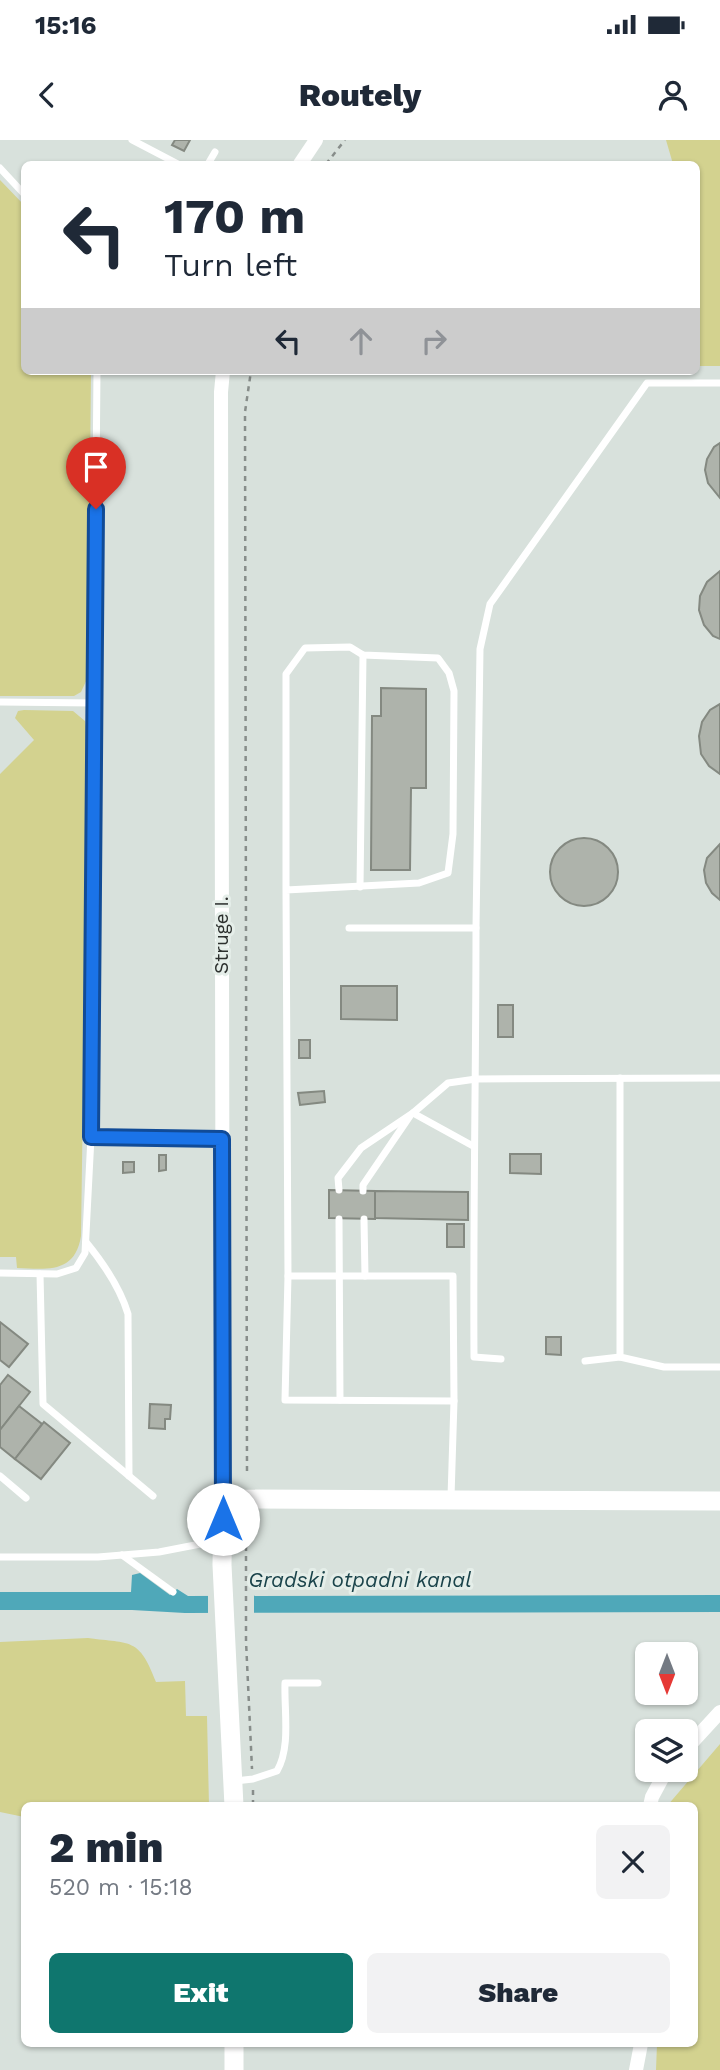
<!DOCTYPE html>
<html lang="en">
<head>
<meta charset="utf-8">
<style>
  :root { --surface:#fff; --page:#f2f2f3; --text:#1f2937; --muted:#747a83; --accent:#0f766e }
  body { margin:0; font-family:"Work Sans",sans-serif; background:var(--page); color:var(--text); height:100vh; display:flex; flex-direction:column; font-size:26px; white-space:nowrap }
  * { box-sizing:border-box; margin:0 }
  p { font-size:23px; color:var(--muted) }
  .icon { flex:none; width:38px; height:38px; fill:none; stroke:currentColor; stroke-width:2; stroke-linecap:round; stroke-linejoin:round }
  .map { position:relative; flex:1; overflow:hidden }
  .details { position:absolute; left:21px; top:1662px; width:677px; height:245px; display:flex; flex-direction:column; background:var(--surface); border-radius:10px; box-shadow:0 2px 5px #0004 }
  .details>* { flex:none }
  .top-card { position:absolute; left:21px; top:21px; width:679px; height:214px; border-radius:10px; box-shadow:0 2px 5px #0004; background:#fff; color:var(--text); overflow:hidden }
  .needle { width:46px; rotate:180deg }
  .fabs { position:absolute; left:635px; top:1502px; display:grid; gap:14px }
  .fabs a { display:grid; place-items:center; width:63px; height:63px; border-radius:10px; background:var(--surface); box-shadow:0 2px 5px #0004; font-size:35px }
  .pin { position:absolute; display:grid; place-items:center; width:60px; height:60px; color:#fff; margin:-72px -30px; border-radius:50% 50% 50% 0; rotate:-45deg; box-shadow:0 0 7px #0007 }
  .pin .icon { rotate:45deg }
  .me { position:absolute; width:77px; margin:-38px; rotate:0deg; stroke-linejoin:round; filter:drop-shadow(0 0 5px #0008) }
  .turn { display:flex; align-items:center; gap:24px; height:147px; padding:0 28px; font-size:32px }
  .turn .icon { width:91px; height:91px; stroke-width:2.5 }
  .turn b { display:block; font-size:49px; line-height:60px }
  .lanes { display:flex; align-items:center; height:66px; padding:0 28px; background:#0003; justify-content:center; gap:35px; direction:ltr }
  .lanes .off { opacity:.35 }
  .round { display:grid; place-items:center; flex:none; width:74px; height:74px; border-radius:10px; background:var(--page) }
  .summary { display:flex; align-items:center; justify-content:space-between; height:119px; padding:0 28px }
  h1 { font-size:42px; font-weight:800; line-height:52px }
  .cta { display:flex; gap:14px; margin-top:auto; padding:14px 28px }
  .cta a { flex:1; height:80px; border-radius:10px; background:var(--accent); color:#fff; font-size:28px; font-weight:800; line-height:80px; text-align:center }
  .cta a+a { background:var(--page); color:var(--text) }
  .status { display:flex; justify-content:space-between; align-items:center; height:49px; padding:0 35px; background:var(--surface); direction:ltr }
  .status svg { height:19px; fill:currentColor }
  header { display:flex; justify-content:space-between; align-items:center; height:91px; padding:0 28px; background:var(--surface); font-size:32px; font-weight:800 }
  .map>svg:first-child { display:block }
  .green { fill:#d3d28f }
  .water { fill:#4fa8b9 }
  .pier { fill:#d8e1dc }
  .building { fill:#aeb3ab; stroke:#848981; stroke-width:2 }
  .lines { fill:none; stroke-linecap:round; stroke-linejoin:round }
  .path { stroke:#878d8a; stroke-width:2.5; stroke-dasharray:5 5; stroke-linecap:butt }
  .lane { stroke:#fff; stroke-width:7 }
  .street { stroke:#fff; stroke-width:14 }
  .secondary { stroke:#fff; stroke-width:19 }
  .route-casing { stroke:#114b97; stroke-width:18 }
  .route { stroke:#1a73e8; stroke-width:12 }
  .labels { text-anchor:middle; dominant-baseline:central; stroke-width:6; stroke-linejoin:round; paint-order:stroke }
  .street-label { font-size:19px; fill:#2c302e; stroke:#e5eee9 }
  .water-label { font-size:21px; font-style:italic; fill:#1a434a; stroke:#e5eee9 }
</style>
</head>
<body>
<div class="status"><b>15:16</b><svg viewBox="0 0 49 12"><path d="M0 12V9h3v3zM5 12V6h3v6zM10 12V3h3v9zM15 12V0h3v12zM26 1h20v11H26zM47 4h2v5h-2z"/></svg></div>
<header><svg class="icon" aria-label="back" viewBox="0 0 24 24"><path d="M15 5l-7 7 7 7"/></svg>Routely<svg class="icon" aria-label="person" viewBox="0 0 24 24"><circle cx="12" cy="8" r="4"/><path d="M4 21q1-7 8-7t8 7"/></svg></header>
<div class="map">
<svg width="720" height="1930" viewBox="0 0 720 1930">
  <rect width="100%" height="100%" fill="#d8e1dc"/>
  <!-- green -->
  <g class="green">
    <path d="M666,0H720V226H697L696,24H673Z"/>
    <path d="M0,40L24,65V231H91L88,537L81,552L74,556H0Z"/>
    <path d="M24,570L73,571L85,581L88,598L81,1096C75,1134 47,1129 17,1128L16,1117H0V634L34,600L15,578L18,571Z"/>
    <path d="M88,1498C131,1504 139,1497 156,1542L185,1541L186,1576H207L209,1666H24V1677L0,1672V1502Z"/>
    <path d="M720,1604V1930H656L657,1904H695V1666H667Z"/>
  </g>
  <!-- water -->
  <path class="water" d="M140,1433L170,1455L177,1449L188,1456L720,1455V1472L185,1473L132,1470H0V1452H131L132,1435Z"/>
  <!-- pier -->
  <rect class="pier" x="208" y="1453" width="46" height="23"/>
  <!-- building -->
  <g class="building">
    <path d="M175,0H190L184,11L172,5Z"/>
    <path d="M720,303V358L708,343L705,330L707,319L714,307Z"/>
    <path d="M720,431V499L713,496L704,485L699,470L700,456L707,442Z"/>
    <path d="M381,548L426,549V648H411L410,730H371L372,576H381Z"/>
    <path d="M720,564V634L709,626L701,614L699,596L702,582L710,570Z"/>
    <circle cx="584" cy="732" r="34"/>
    <path d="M720,704V760L712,753L706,743L704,730L707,718Z"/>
    <path d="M341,846H397V880L341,879Z"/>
    <rect x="498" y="865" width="15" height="32"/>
    <rect x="299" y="900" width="11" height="18"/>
    <path d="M324,951L325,962L300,965L298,953Z"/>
    <path d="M510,1014H541V1034L510,1033Z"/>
    <path d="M159,1015H166V1030L159,1031Z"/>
    <path d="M123,1022H134V1032L123,1033Z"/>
    <path d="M329,1050L375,1051V1079L329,1078Z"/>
    <path d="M375,1051L468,1052V1080L375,1078Z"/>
    <rect x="447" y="1084" width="17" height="23"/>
    <path d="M0,1182L28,1204L9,1227L0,1220Z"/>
    <path d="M546,1197H561V1215L546,1214Z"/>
    <path d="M8,1235L30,1252L0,1290V1245Z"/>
    <path d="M150,1264L171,1265L170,1279H165V1289L149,1288Z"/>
    <path d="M19,1266L42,1284L15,1319L0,1307V1290Z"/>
    <path d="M44,1282L70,1303L41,1339L15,1319Z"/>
  </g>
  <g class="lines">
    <!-- path -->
    <g class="path">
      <path d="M326,24L345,0"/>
      <path d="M247,1331L245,272L251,231"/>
      <path d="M246,1386V1501L252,1629"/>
      <path d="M253,1650V1666"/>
    </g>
    <!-- lane -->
    <g class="lane">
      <path d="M132,0L178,24"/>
      <path d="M208,24L215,12"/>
      <path d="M0,28L24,54"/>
      <path d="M0,562L94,563L91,997"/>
      <path d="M94,563L97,231"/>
      <path d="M360,747L363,515"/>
      <path d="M286,750V534L305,508L350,507L363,515L438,518L449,533L454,551L453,694L448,733L419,743L286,750L288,1136H453L454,1261L451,1357"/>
      <path d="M349,788H476C476,931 473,1074 474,1217L501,1219"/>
      <path d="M476,788L480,509L490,464L647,243H720"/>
      <path d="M620,938V1217L664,1227H720"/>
      <path d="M413,973L473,1006"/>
      <path d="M339,1050L338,1038L361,1008L413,973L448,943L476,939L720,938"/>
      <path d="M363,1051V1045L410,976"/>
      <path d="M339,1079L340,1260"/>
      <path d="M364,1079L365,1136"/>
      <path d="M86,1102C104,1124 120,1147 128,1174L129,1336"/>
      <path d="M0,1133L57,1134L76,1128L85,1113L91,997L221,999"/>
      <path d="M40,1134L43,1264L153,1356"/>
      <path d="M288,1136L285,1260L454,1261"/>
      <path d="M585,1221L620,1217"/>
      <path d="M0,1336L26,1358"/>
      <path d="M122,1415L173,1452"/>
      <path d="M0,1417H98L159,1412L221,1400"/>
      <path d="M235,1641L253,1639L277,1631C291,1607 284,1571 285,1543H318"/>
    </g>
    <!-- street -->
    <g class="street">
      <path d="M300,24L316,0"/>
      <path d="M223,1359L221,252L223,231"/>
      <path d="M686,1609L720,1572"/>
      <path d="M650,1666L652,1657L667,1629"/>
      <path d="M636,1930L641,1904"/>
    </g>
    <!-- secondary -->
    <g class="secondary">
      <path d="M234,1666L222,1425L223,1359L720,1361"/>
      <path d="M234,1904V1930"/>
    </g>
  </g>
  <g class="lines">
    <!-- route casing -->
    <g class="route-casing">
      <path id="route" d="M96,369L91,997L222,999L223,1379"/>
    </g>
    <!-- route -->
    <use href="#route" class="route"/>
  </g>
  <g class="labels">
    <!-- street labels -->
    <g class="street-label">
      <text transform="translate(221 795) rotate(-90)">Struge I.</text>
    </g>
    <!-- water labels -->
    <g class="water-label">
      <text x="360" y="1439">Gradski otpadni kanal</text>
    </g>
  </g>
</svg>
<div class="fabs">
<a><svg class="needle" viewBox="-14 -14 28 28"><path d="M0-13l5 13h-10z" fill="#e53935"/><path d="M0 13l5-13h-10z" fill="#747a83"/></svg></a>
<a><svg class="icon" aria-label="layers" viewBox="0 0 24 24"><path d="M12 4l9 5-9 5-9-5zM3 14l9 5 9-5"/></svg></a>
</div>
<div class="pin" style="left:96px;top:369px;background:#d93025"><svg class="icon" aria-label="arrive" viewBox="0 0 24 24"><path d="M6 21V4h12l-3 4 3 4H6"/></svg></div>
<svg class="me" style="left:223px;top:1379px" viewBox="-20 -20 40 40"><circle r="19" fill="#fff"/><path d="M0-13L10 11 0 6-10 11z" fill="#1a73e8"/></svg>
<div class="top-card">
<div class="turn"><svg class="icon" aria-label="left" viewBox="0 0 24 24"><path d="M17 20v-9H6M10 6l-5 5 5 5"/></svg><div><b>170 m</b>Turn left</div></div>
<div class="lanes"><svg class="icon" aria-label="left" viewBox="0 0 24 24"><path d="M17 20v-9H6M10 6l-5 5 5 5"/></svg><svg class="icon off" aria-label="ahead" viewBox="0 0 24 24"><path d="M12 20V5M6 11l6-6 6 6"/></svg><svg class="icon off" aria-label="right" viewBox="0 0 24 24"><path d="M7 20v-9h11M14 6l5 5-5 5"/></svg></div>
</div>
<section class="details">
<div class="summary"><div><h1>2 min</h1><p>520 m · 15:18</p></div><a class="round"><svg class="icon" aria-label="close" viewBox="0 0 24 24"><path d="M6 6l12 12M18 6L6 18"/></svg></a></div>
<div class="cta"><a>Exit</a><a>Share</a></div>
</section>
</div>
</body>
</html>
